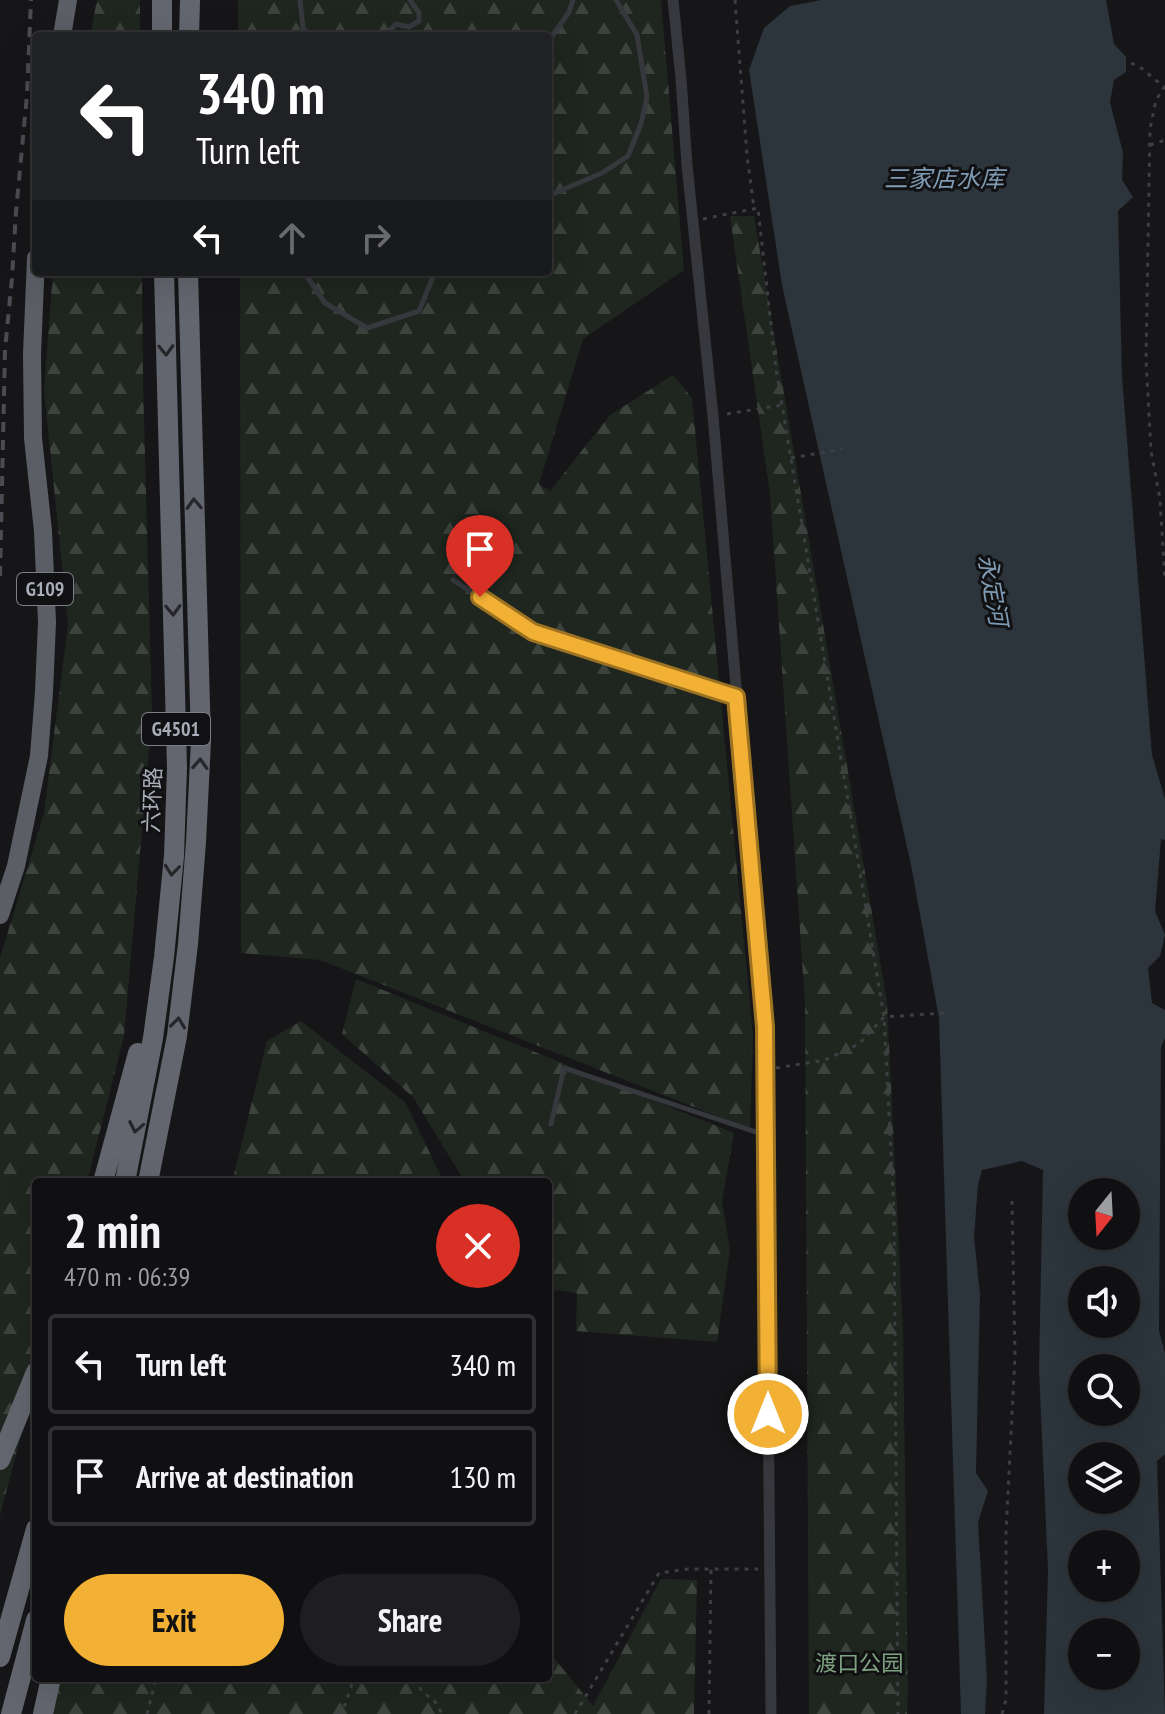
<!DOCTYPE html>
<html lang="en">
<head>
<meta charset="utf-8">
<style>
  :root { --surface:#101012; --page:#1e1e20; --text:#f1f3f6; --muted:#9c9d9f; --line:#303032; --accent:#f2b134 }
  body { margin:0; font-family:"PT Sans Narrow","Noto Sans SC",sans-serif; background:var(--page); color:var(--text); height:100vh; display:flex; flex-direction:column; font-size:30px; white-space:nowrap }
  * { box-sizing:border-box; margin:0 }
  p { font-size:26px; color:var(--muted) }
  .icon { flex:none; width:44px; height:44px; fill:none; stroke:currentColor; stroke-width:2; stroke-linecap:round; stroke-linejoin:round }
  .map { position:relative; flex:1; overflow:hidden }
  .side { position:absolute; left:32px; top:1178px; width:520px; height:504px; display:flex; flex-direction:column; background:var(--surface); border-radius:8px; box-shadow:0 8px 32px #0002,0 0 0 2px var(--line) }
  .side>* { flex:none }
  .guide { position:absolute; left:32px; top:32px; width:520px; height:244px; border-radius:8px; box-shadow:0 8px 32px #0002,0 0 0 2px var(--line); background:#202124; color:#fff; overflow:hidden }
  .needle { width:52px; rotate:198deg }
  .buttons { position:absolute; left:1068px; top:1178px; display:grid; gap:16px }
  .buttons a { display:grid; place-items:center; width:72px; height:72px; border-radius:50%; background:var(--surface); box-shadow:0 8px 32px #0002,0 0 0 2px var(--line); font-size:40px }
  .pin { position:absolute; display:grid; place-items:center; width:68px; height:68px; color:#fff; margin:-82px -34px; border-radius:50% 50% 50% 0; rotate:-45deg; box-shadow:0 0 8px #0007 }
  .pin .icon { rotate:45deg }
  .me { position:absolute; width:88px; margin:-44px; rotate:0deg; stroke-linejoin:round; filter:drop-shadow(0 0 6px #0008) }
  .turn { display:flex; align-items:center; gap:28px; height:168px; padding:0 32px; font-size:36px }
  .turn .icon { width:104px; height:104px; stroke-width:2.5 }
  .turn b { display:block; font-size:56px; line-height:68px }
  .lanes { display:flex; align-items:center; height:76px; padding:0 32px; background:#0003; justify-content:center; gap:40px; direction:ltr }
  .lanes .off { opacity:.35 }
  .round { display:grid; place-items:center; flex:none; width:84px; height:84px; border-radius:42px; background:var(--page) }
  .headline { display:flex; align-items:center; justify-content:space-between; height:136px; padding:0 32px }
  h1 { font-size:48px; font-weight:800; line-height:60px }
  .button { display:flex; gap:16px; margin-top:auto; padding:16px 32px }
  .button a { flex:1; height:92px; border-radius:48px; background:var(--accent); color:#111; font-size:32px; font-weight:800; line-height:92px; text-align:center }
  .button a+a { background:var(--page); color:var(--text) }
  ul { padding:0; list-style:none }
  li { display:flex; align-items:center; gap:24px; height:100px; margin:0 16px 12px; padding:0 16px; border:4px solid var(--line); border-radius:8px }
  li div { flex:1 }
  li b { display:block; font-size:30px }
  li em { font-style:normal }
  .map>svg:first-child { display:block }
  .forest { fill:url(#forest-firs) }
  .water { fill:#2c353c; fill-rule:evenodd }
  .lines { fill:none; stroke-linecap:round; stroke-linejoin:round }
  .path { stroke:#3d3f44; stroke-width:3; stroke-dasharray:4 6; stroke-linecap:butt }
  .service { stroke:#37383d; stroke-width:5 }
  .minor { stroke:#37383d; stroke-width:11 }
  .trunk { stroke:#5b5e65; stroke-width:18 }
  .motorway { stroke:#63666e; stroke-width:20 }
  .rail { stroke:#4a4c52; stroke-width:4; stroke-dasharray:10 8; stroke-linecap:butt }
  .oneway { stroke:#26262a }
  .route-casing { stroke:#9d7322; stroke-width:20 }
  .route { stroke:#f2b134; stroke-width:14 }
  .labels { text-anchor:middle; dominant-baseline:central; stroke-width:6; stroke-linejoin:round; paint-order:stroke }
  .shield { fill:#111113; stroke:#7b7e86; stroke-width:2 }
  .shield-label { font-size:20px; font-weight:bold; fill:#a8adb8 }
  .street-label { font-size:22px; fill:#a8adb8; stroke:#111113 }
  .park-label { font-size:22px; fill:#7fa381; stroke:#111113 }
  .water-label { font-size:24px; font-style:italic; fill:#7f9bb3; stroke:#111113 }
</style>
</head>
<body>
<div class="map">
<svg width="1165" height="1714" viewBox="0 0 1165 1714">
  <defs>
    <pattern id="forest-firs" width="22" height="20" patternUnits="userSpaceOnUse" patternTransform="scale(2)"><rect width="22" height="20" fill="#1e261f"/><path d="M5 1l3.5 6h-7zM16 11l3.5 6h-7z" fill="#3c433d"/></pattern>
  </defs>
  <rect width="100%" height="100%" fill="#161618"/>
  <!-- forest -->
  <g class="forest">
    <path d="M97,0H140V36H90Z"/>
    <path d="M238,0H661L684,270L583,339L539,484L550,491L610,415L673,375L692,398L753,1036L750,1129L320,960L241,953L240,272H548V36H238Z"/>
    <path d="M730,216H754L887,1002L903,1333L908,1694L907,1714H809L805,1004L770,494Z"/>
    <path d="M53,272H142L143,381L152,715L124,1036L87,1182H36V1380L0,1515V958L44,813L68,625L44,390Z"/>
    <path d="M356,979L734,1133L722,1201L730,1250L717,1342L576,1331L577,1293L548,1289V1182H465L413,1097L342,1034Z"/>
    <path d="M301,1021L405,1102L444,1182H232L267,1041Z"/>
    <path d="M661,1579L697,1580L694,1714H40L49,1678H548V1632L554,1658L593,1706Z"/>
  </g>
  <!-- water -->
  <path class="water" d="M821,0H1106L1114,44L1126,57V72L1114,80L1110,102L1123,153L1122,180L1133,197L1118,211L1122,377L1152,755L1165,799V840L1161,839L1155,911L1165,935L1160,956L1148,968L1152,1003L1165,1010V1038L1161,1047L1159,1331L1165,1353V1454L1157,1461L1165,1714H1044L1048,1570L1039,1369L1043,1170L1022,1161L982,1170L978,1185L974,1237L980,1294L976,1473L988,1491L978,1522L987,1680L985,1714H961L939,1018L911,865L782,285L749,70L764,28L790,6ZM1082,1192H1126V1236H1082ZM1082,1280H1126V1324H1082ZM1082,1368H1126V1412H1082ZM1082,1456H1126V1500H1082ZM1126,1544V1588H1082V1544ZM1126,1632V1676H1082V1632Z"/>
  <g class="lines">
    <!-- path -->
    <g class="path">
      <path d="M735,0L747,155L754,208"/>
      <path d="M1131,63L1140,67L1164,87"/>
      <path d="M1165,86L1156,100L1150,129L1146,360L1151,451L1160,499L1165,581"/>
      <path d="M1150,145L1165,140"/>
      <path d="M703,219L758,208L776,369L884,1017L894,1212L898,1714"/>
      <path d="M727,414L782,405"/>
      <path d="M791,458L843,449"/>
      <path d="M776,1068L825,1060L859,1044L884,1017L944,1013"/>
      <path d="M416,1678L422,1692L434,1700L442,1714"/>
      <path d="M147,1714L156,1678"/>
      <path d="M337,1714L345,1705L354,1678"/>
      <path d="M575,1714L659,1573L688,1569H758"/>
      <path d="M709,1714L711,1569"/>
      <path d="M1002,1714L1006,1700V1532L1015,1356L1012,1201"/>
    </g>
    <!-- service -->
    <g class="service">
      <path d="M300,0L303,28L311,36"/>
      <path d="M384,36L396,24L409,27L419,21V13L410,0"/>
      <path d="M548,40L551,38L569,12L573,0"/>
      <path d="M548,196L602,173L628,156L641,124L647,97L637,35L616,0"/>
      <path d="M304,272L325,303L367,328L419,311L435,272"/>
      <path d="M453,580L533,632L735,697"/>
      <path d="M551,1124L564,1068L765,1135"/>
    </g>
    <!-- minor -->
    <path class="minor" d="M673,0L681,79L687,165L713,416L765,1027L771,1714"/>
    <!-- trunk -->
    <g class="trunk">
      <path d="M62,36L68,0"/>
      <path d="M0,915L16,866L39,756L44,692L47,622L43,531L33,438L32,354L36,258"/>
    </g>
    <!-- motorway -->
    <g class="motorway">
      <path d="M162,36V0"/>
      <path d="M189,36L190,0"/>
      <path d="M103,1182L138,1053"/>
      <path d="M125,1182L153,1038L164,957L174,856L177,768L164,272"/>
      <path d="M148,1182L177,1036L188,944L196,842L201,741L188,272"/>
      <path d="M0,1460L36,1372"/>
      <path d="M0,1657L36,1529"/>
      <path d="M11,1714L36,1620"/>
      <path d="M43,1714L51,1678"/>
    </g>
    <!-- rail -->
    <path class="rail" d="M0,576L5,350L12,278L16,212L27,95L31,0"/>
  </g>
  <!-- one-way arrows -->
  <defs><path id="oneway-chevron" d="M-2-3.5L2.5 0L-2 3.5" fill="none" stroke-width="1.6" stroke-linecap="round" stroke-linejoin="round" transform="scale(2)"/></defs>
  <g class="oneway">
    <use href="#oneway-chevron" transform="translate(166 350) rotate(88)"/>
    <use href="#oneway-chevron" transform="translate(194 504) rotate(-92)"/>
    <use href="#oneway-chevron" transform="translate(173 610) rotate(88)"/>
    <use href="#oneway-chevron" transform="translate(200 764) rotate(-87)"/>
    <use href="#oneway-chevron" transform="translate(172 870) rotate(96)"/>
    <use href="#oneway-chevron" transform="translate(178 1023) rotate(-83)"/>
    <use href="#oneway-chevron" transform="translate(136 1127) rotate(101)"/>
  </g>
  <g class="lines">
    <!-- route casing -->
    <g class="route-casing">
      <path id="route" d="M480,597L533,632L736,697L765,1027L768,1414"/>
    </g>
    <!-- route -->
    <use href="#route" class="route"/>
  </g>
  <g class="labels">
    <!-- shield labels -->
    <g class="shield">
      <rect x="17" y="573" width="56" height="32" rx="6"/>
      <rect x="142" y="713" width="68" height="32" rx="6"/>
    </g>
    <g class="shield-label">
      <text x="45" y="589">G109</text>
      <text x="176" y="729">G4501</text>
    </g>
    <!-- street labels -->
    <g class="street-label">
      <text transform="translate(152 800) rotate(-88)">六环路</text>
    </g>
    <!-- park labels -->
    <g class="park-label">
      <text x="859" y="1663">渡口公园</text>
    </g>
    <!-- water labels -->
    <g class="water-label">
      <text x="944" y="178">三家店水库</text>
      <text transform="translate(993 590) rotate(80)">永定河</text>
    </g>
  </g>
</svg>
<div class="buttons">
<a><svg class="needle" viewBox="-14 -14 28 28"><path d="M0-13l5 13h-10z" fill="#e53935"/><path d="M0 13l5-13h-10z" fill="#9c9d9f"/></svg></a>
<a><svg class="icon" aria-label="sound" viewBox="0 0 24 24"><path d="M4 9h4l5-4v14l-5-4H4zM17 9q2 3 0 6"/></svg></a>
<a><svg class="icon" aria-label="search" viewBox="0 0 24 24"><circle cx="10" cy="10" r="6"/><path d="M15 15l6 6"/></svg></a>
<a><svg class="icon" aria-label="layers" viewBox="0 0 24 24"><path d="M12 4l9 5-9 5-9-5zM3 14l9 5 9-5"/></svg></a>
<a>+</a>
<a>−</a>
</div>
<div class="pin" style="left:480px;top:597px;background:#d93025"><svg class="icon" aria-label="arrive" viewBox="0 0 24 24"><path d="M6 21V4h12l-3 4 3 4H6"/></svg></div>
<svg class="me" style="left:768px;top:1414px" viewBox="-20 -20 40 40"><circle r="17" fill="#f2b134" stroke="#fff" stroke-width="3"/><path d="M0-11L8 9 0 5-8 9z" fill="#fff"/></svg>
<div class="guide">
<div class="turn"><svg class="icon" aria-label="left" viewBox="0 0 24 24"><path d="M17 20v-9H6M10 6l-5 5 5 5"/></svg><div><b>340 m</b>Turn left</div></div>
<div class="lanes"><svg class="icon" aria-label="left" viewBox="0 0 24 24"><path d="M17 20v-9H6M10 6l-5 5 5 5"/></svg><svg class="icon off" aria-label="ahead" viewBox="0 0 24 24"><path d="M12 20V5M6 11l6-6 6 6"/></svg><svg class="icon off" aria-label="right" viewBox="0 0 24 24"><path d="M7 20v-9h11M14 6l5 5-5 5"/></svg></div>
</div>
<section class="side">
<div class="headline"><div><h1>2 min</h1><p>470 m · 06:39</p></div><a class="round" style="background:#d93025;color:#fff"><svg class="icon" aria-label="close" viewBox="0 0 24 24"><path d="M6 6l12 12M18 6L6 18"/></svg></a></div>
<ul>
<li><svg class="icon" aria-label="left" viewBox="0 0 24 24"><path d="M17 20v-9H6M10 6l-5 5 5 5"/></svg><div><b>Turn left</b></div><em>340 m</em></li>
<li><svg class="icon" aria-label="arrive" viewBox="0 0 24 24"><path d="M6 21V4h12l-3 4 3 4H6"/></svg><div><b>Arrive at destination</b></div><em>130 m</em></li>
</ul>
<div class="button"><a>Exit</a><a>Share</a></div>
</section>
</div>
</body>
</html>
